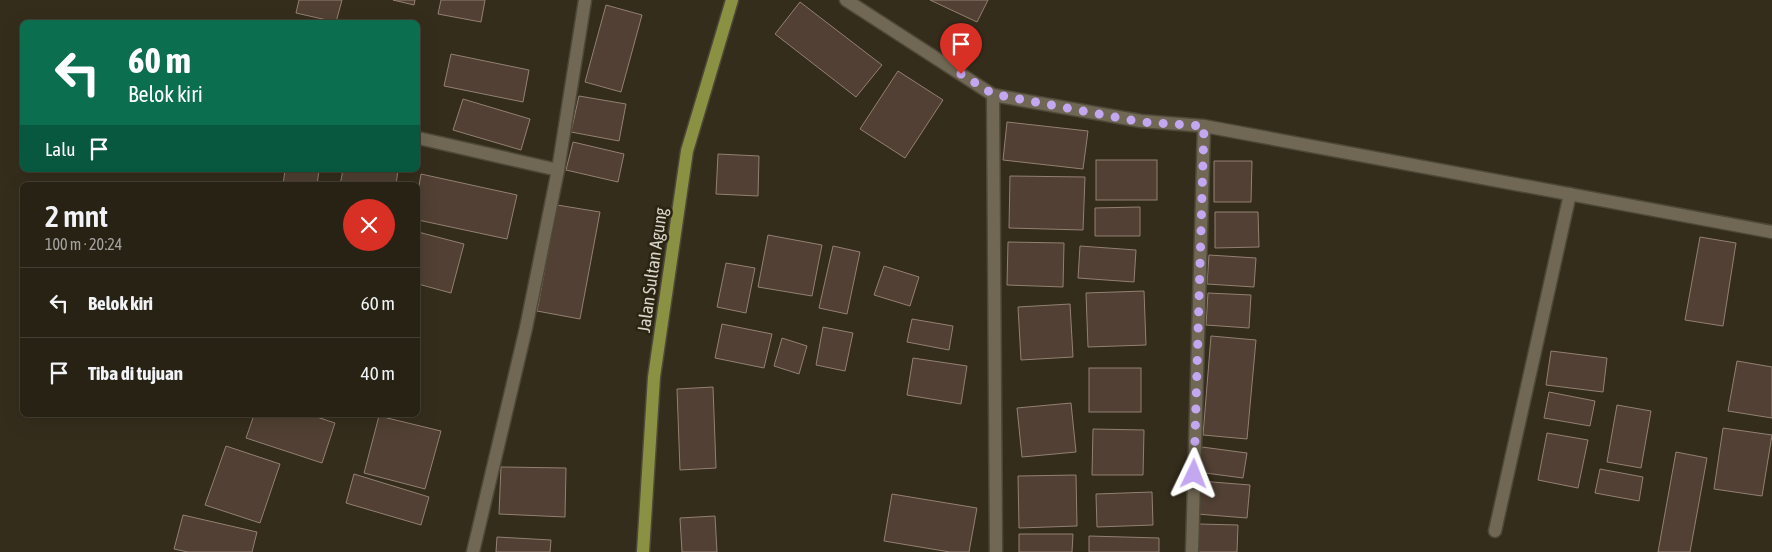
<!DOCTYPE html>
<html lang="id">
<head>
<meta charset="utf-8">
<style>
  :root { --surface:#282215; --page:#342f22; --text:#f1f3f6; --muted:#a5a4a0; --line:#443f34 }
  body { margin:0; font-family:"Asap Condensed",sans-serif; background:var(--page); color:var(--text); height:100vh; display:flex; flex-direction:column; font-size:19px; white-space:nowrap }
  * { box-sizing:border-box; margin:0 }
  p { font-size:16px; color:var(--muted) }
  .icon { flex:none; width:28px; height:28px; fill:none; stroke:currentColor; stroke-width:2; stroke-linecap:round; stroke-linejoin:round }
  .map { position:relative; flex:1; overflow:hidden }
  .details { position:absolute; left:20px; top:182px; width:400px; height:235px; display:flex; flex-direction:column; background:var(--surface); border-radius:8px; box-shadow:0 5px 20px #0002,0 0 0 1px var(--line) }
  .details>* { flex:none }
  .guide { position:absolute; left:20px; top:20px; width:400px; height:152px; border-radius:8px; box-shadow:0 5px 20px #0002,0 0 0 1px var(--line); background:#0b6e4f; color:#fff; overflow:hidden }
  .pin { position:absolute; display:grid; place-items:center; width:42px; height:42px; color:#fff; margin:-51px -21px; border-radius:50% 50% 50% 0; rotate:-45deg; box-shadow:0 0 5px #0007 }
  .pin .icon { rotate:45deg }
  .me { position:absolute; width:55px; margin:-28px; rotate:2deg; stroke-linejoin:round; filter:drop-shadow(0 0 4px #0008) }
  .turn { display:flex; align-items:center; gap:18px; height:105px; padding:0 25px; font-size:22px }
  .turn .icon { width:65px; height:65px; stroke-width:2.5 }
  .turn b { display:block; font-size:35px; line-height:42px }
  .then { display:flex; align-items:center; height:48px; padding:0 25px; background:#0003; gap:10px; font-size:19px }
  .round { display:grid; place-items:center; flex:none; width:52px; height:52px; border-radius:26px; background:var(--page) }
  .summary { display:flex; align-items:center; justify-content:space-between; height:85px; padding:0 25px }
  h1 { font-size:30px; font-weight:600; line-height:38px }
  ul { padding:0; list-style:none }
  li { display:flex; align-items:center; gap:15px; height:70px; padding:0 25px; border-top:1px solid var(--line) }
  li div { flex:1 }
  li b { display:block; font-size:19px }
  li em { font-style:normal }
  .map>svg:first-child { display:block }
  .building { fill:#514033; stroke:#938072 }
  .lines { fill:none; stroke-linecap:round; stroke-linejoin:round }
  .minor-casing { stroke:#4d4838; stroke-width:15 }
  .major-casing { stroke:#4d4838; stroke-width:15 }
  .minor { stroke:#706854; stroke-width:12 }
  .major { stroke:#8a9142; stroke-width:12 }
  .route { stroke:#c4a7f1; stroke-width:9; stroke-dasharray:0 16.2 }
  .labels { text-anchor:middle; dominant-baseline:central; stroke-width:5; stroke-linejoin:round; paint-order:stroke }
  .street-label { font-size:18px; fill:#dad6cb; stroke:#2b2412 }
</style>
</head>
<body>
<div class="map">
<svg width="1772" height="552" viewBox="0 0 1772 552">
  <rect width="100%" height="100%" fill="#352d1c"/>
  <!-- building -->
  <g class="building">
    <path d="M299,0H342L336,22L296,13Z"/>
    <path d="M393,0H415L414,5Z"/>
    <path d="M441,0H485L481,22L438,14Z"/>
    <path d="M930,0H988L977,22Z"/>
    <path d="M800,2L882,65L856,97L775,34Z"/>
    <path d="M606,5L642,15L621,92L585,82Z"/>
    <path d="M451,54L529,70L523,102L444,86Z"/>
    <path d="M898,71L943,100L905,158L860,129Z"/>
    <path d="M579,96L626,104L619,141L571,132Z"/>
    <path d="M463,99L530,119L521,150L453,130Z"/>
    <path d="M1007,122L1088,131L1083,169L1003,160Z"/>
    <path d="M573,142L624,154L618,182L566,170Z"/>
    <path d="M718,154L759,156L758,196L716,194Z"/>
    <rect x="1096" y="160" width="61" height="40"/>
    <path d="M1214,161H1252L1251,202H1214Z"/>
    <path d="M285,170H319L317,185H283Z"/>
    <path d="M343,170H398L396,185H340Z"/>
    <path d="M421,174L517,195L507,239L418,220V192Z"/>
    <path d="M1010,176L1085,177L1083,230L1009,228Z"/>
    <path d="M557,205L600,212L580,319L537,311Z"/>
    <path d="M1140,207V236H1095V208Z"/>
    <path d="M1215,212H1258L1259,247L1215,248Z"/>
    <path d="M418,232L464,244L451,293L418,284Z"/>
    <path d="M768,235L822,245L812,296L758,287Z"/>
    <path d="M1700,237L1736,243L1723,326L1685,320Z"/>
    <path d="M1008,242L1064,243L1063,287L1007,285Z"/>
    <path d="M833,246L860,252L847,314L819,308Z"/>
    <path d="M1080,246L1136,250L1134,282L1078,278Z"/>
    <path d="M1209,255L1256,258L1254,287L1207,284Z"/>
    <path d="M726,263L755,268L746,313L717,307Z"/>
    <path d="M884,266L919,277L910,306L874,295Z"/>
    <path d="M1144,291L1146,345L1088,347L1086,293Z"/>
    <path d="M1208,293L1251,295L1249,328L1206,325Z"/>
    <path d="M1070,304L1073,357L1021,360L1018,307Z"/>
    <path d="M912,319L953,326L949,350L907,342Z"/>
    <path d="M722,324L772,334L764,368L715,358Z"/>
    <path d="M823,327L853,333L845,371L816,365Z"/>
    <path d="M1211,336L1256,340L1247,439L1203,435Z"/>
    <path d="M782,338L807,346L799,374L774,366Z"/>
    <path d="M1551,351L1607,358L1603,392L1546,385Z"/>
    <path d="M913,358L967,366L961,404L907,395Z"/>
    <path d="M1737,361L1772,367V418L1728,411Z"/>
    <rect x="1089" y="368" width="52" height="44"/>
    <path d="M713,387L716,468L680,470L677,389Z"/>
    <path d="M1549,392L1595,401L1590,426L1544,418Z"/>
    <path d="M1071,403L1076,452L1022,457L1017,408Z"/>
    <path d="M1617,405L1651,411L1641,468L1607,462Z"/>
    <path d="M254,415H311L335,423L322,463L246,438Z"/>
    <path d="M379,416L441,431L425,489L364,473Z"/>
    <path d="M1723,428L1772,435L1762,496L1714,489Z"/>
    <path d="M1093,429L1144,430L1143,475H1092Z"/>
    <path d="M1547,433L1588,440L1578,488L1538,480Z"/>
    <path d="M226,446L280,464L260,523L205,505Z"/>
    <path d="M1202,447L1247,453L1243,478L1198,472Z"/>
    <path d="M1676,452L1707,458L1690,552H1658Z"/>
    <path d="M501,467L566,468L565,517L499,514Z"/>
    <path d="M1600,469L1643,477L1639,501L1595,493Z"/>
    <path d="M354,474L429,497L421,525L346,503Z"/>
    <path d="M1076,475L1077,526L1019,528L1018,476Z"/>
    <path d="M1200,481L1250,485L1247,518L1197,514Z"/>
    <path d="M1152,492L1153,525L1097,527L1096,494Z"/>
    <path d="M892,494L977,508L969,552H950L884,541Z"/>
    <path d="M183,515L257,532L252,552H188L174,549Z"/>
    <path d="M715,516L717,552H682L680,518Z"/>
    <path d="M1199,524L1238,525L1237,552H1198Z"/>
    <path d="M1019,534H1073L1072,552H1019Z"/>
    <path d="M1089,536L1159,538V552H1089Z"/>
    <path d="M497,537L551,540L550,552H496Z"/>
  </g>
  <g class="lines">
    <!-- minor casing -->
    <g class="minor-casing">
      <g id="minor">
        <path d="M846,0L993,95L1141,121L1204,126L1772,232"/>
        <path d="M993,95L996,552"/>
        <path d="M418,138L558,170"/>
        <path d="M1495,531L1570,194"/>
        <path d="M473,552L526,328L558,170L585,0"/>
        <path d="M1192,552L1204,126"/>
      </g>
    </g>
    <!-- major casing -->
    <g class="major-casing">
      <path id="major" d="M643,552L654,377L687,151L732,0"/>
    </g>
    <!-- minor -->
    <use href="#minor" class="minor"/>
    <!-- major -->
    <use href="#major" class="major"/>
  </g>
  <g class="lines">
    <!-- route -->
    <path class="route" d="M961,74L993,94L1141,122L1204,126L1194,474"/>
  </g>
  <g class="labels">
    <!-- street labels -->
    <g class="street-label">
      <text transform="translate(652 270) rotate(-82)">Jalan Sultan Agung</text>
    </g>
  </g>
</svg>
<div class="pin" style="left:961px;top:74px;background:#d93025"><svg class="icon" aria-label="arrive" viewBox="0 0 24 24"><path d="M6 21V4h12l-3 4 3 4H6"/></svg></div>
<svg class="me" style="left:1194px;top:474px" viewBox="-20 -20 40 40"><path d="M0-17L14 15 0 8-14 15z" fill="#c4a7f1" stroke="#fff" stroke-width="4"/></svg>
<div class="guide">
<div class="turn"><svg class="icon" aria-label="left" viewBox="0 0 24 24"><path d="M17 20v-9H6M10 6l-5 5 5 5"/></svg><div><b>60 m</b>Belok kiri</div></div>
<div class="then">Lalu<svg class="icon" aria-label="arrive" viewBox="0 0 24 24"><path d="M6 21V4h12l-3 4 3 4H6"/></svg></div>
</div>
<section class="details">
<div class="summary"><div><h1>2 mnt</h1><p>100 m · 20:24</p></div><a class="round" style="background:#d93025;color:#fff"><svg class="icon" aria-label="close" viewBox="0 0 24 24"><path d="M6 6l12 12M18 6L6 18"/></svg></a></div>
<ul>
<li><svg class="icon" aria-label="left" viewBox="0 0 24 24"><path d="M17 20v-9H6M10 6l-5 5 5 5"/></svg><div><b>Belok kiri</b></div><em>60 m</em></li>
<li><svg class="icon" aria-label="arrive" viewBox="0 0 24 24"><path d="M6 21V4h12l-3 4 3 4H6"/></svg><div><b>Tiba di tujuan</b></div><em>40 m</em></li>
</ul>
</section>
</div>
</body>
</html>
